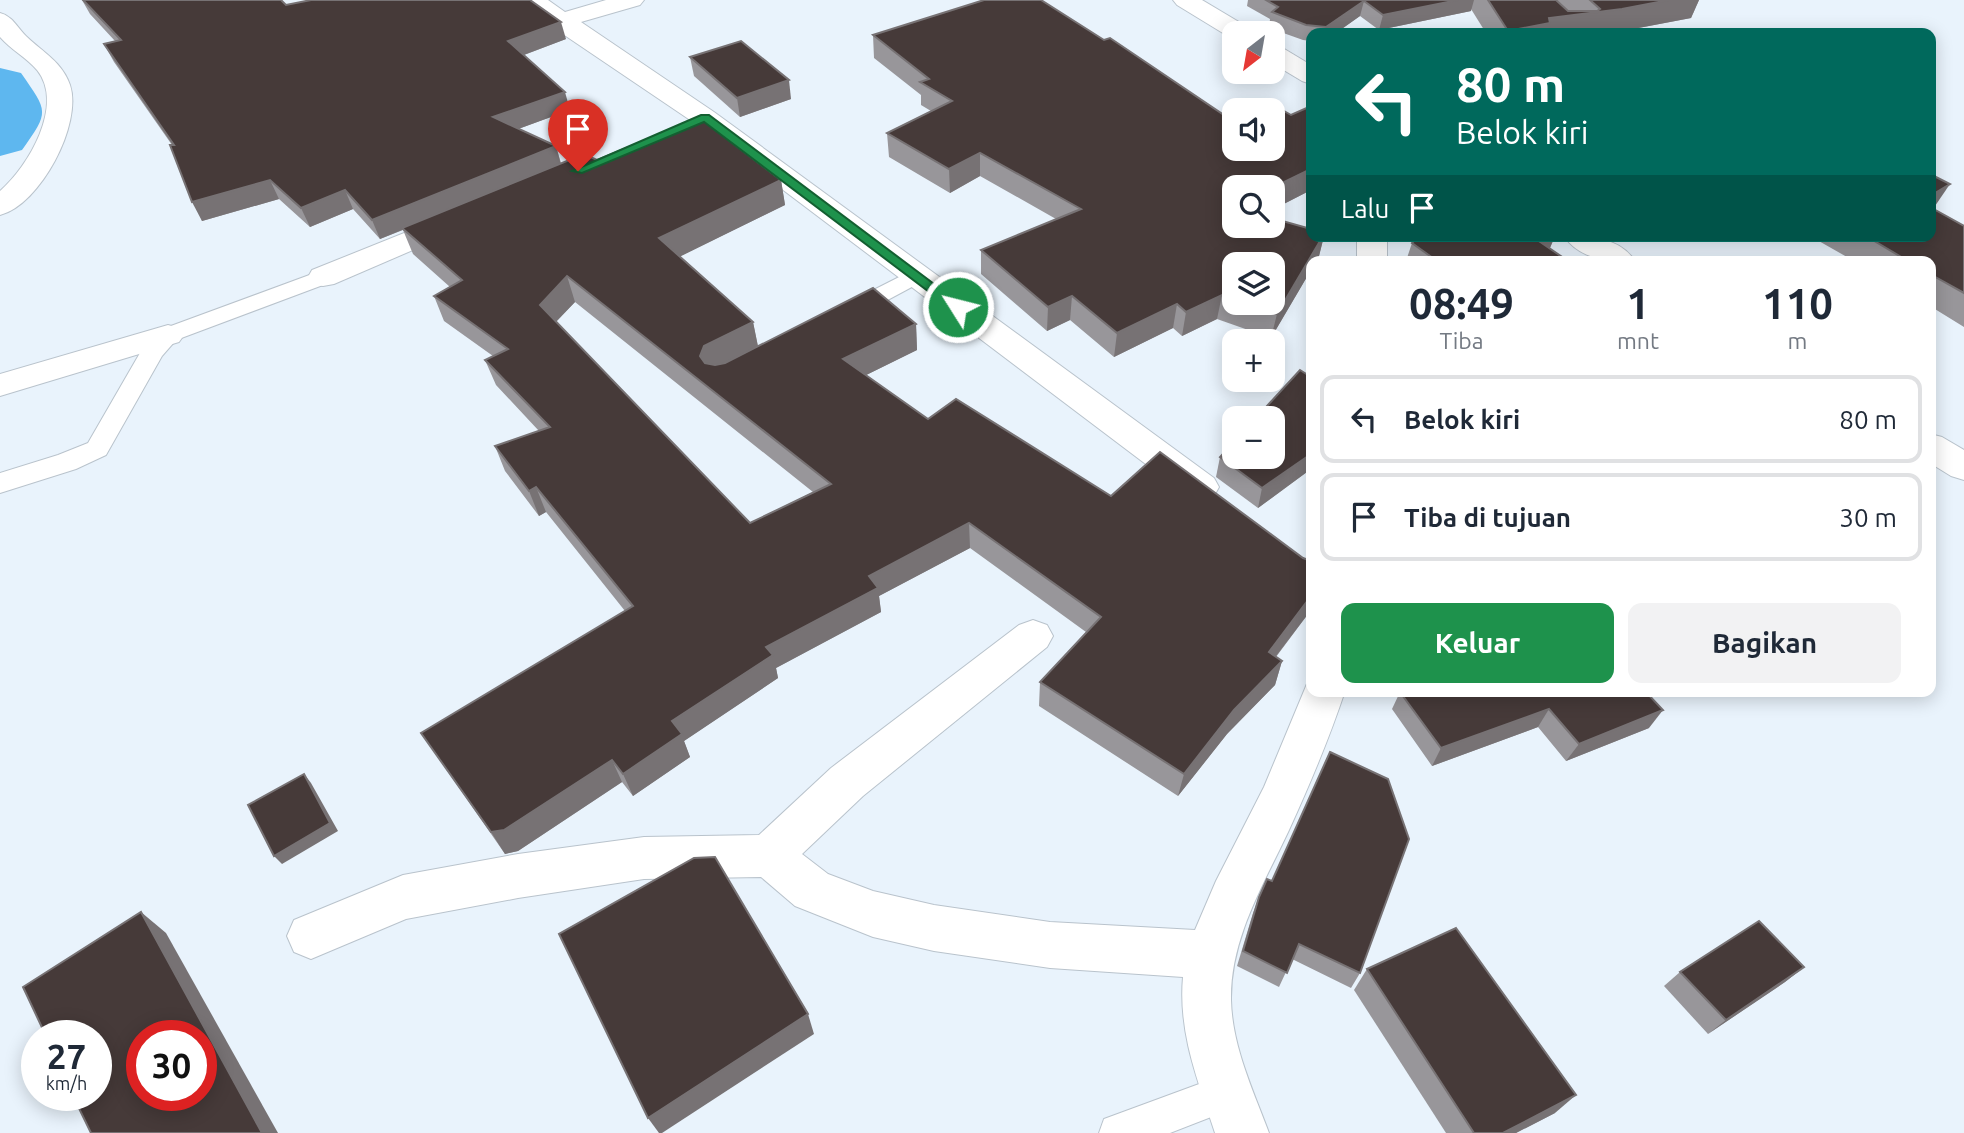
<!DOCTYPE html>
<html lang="id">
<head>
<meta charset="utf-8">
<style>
  :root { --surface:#fff; --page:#f2f2f3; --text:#1f2937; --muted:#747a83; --line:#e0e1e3; --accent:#1e924c }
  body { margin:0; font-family:Ubuntu,sans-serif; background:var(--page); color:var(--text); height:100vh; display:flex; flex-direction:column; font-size:26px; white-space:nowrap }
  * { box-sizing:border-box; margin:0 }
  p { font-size:23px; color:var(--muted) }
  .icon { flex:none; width:38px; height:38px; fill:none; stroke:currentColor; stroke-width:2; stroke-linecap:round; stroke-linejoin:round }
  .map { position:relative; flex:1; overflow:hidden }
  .sheet { position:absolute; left:1306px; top:256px; width:630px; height:441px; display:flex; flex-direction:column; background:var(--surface); border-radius:14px; box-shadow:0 4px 18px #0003 }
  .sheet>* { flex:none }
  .top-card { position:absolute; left:1306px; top:28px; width:630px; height:214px; border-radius:14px; box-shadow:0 4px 18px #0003; background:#00695c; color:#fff; overflow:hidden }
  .needle { width:46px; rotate:211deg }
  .tools { position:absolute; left:1222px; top:21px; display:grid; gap:14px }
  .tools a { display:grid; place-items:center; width:63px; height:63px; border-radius:14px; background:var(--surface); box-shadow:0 4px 18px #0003; font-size:35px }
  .speed { position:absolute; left:21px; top:1020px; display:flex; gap:14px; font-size:35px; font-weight:700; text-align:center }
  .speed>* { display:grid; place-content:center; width:91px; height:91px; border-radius:50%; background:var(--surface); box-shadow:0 4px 18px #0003; line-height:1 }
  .speed small { font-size:18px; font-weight:400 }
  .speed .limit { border:10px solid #d22; background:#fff; color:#111 }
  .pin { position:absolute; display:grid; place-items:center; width:60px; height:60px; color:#fff; margin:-72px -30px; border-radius:50% 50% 50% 0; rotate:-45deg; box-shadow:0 0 7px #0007 }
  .pin .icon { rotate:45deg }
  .me { position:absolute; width:77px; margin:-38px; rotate:306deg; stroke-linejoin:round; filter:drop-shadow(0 0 5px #0008) }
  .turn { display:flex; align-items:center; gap:24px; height:147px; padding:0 35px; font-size:32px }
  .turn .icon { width:91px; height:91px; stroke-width:2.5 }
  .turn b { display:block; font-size:49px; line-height:60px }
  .then { display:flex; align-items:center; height:66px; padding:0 35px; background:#0003; gap:14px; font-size:26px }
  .eta { display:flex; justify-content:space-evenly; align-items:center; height:119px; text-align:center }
  .eta b { font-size:42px; font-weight:700; line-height:49px }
  .cta { display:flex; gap:14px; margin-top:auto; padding:14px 35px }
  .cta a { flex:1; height:80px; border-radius:14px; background:var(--accent); color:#fff; font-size:28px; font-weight:700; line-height:80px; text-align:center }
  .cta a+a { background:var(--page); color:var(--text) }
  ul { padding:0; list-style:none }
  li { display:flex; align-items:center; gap:21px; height:88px; margin:0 14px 10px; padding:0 21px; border:4px solid var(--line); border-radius:14px }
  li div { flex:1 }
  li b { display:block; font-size:26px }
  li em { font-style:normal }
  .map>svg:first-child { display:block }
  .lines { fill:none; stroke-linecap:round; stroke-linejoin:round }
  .river { fill:#5eb7ef; fill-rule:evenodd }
  .service-casing { stroke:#b9c3cc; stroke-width:2 }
  .minor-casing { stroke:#b9c3cc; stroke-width:2 }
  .trunk-casing { stroke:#b9c3cc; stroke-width:2 }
  .service { fill:#fff; fill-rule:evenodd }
  .minor { fill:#fff; fill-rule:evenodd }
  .trunk { fill:#fff; fill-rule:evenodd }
  .wall { fill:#98969a; fill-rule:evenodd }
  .shaded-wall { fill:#777274 }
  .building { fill:#463a39; stroke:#777274; stroke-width:2; fill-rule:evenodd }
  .route { fill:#1e924c; stroke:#145f31; stroke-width:2 }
</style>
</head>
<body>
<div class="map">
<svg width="1964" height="1133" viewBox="0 0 1964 1133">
  <rect width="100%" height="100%" fill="#e9f3fc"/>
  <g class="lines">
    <!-- river -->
    <path class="river" d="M0,68L21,73C48,112 50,111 22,150L0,156Z"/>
    <!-- service casing -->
    <g class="service-casing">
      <g id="service">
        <path d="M915,269L923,271L926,276L923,281L854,318L846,320L838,318L834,313L838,308Z"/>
        <path d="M323,270L331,272L334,277L331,282L176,340L162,356L106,455L76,469L0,493V473L58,455L88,443L144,346L160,330Z"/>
        <path d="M1229,1073L1242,1079L1248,1092L1242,1105L1170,1133H1099L1104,1119Z"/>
      </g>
    </g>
    <!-- minor casing -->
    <g class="minor-casing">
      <g id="minor">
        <path d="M520,0H548L565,12L606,0H644L640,5L581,22L714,112L1214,478L1219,487L1214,496L1201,500L1188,496L696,124L551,26Z"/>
        <path d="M0,13C13,16 18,29 27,37C44,53 62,62 70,85C83,124 40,205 0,215V191C28,167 65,105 37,70C26,57 11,50 0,37Z"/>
        <path d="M454,213L464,216L469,222L464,228L334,284L323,286L312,284L308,277L312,270Z"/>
        <rect x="1357" y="236" width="30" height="25"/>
        <path d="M168,325L179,328L184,335L179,342L0,396V374Z"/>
        <path d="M1033,620L1047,625L1053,636L1047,647L863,796L802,854L828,874L873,891L934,905L1050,922L1195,930L1216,881L1264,787L1309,679L1311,691H1345C1329,739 1310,784 1289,830C1264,884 1230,938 1231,1000C1232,1046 1253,1090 1269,1133H1215C1198,1081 1178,1033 1183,977L1050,968L934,951L873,937L795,906L761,877L644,879L518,898L406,919L311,959L294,952L287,936L294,920L403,875L518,854L644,837L759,835L831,768L1019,625Z"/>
      </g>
    </g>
    <!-- trunk casing -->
    <g class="trunk-casing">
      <g id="trunk">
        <path d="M1173,0H1202L1249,28L1252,33H1234V39L1231,38L1177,5Z"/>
        <path d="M1272,45L1281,47L1311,65V84L1302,81L1272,63Z"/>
        <path d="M1564,236C1590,236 1619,237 1635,261C1609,261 1581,261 1564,236Z"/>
        <path d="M1930,434L1942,437L1964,450V480L1951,476L1930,463Z"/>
      </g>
    </g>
    <!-- service -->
    <use href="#service" class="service"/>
    <!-- minor -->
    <use href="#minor" class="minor"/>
    <!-- trunk -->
    <use href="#trunk" class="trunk"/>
  </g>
  <!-- wall -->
  <g class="wall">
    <path d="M82,0H281L286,5L566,39L524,55L570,110L518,129L556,146L561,163L597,160L781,180L785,205L680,256L753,322L758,346L916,324L917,350L866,375L928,419L1111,496L1311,561V610L1276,657L1282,661L1275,685L1227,734L1178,796L1039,706L1040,682L1086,632L970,548L879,596L881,612L776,668L778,678L684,741L690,757L633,796L622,782L518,851L505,854L421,733L625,611L546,512L539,516L505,471L495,446L539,431L496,385L485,360L493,356L444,321L434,296L450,287L413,254L403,230L380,239L353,209L310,227L279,199L202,221L172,145L114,62L104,44L115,41L90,14ZM575,302L813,492L750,523L556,322Z"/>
    <path d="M1248,0H1699L1691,18L1612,33H1486L1471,9V11L1379,30L1360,16L1336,33H1311V41L1303,40L1269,28L1270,19L1247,6Z"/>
    <path d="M873,35L1104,40L1227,117L1291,115L1311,106V190L1272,210L1234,226L1311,236H1324L1319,256L1316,261H1311V270L1271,338L1217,319L1182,336L1173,328L1114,357L1070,320L1047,331L981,274V250L1056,219L980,176L950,193L889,157L887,133L931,111L921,105V95L874,58ZM1234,264L1272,303H1234Z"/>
    <path d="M690,57L791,99L740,117L694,76Z"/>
    <path d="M1930,174L1935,206L1932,208L1964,226V327L1930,306V261H1854L1810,236H1930Z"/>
    <path d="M1418,236H1555L1550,248L1568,261H1406L1412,243Z"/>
    <path d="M1311,377V469L1258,508L1216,477L1220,457Z"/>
    <path d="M1645,691L1649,728L1566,761L1538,727L1432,766L1392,709L1400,692Z"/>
    <path d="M1259,897L1360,973L1351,988L1292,959L1279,987L1237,966L1253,913Z"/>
    <path d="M1804,967L1785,982L1708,1034L1664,986L1680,972Z"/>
    <path d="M1367,969L1555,1113L1516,1133H1446L1354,990Z"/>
  </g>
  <!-- shaded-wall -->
  <g class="shaded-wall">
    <path d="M1458,0H1474L1471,11L1379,30L1383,15Z"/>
    <path d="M1669,0H1699L1691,18L1612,33H1507L1508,31L1549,18Z"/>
    <path d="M1364,1L1360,16L1336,33H1325L1326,27Z"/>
    <path d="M561,22L566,39L513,59L508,41Z"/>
    <path d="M789,80L791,99L740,117L737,98Z"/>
    <path d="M565,92L570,110L499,136L493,117Z"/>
    <path d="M556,146L561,165L380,239L372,220Z"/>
    <path d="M980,153V176L950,193L949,169Z"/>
    <path d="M1311,169V190L1272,210V188Z"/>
    <path d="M270,180L279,199L202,221L192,202Z"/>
    <path d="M781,180L785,205L665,264L659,238Z"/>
    <path d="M1950,184L1935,206L1930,209V196Z"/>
    <path d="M345,190L353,209L310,227L301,208Z"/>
    <path d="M1323,236H1324L1319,256L1316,261H1311V270L1271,338L1277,314Z"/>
    <path d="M1544,236H1555L1546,257L1536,239Z"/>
    <path d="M567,276L575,302L548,330L540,305Z"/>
    <path d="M1222,295L1217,319L1182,336L1186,312Z"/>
    <path d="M1072,296L1070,320L1047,331L1048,307Z"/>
    <path d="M1177,304L1173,328L1114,357L1117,333Z"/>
    <path d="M753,322L758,347L706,381L700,356L704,346Z"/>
    <path d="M916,324L917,350L846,385L843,359Z"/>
    <path d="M1311,454V469L1258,508L1262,488Z"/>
    <path d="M536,487L546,512L539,516L529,491Z"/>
    <path d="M969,523L970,548L879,596L881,612L776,668L778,678L684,741L690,757L633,796L623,774L672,721L766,647L869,576Z"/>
    <path d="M1311,596V610L1261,676L1269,652Z"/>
    <path d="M1282,661L1275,685L1227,734L1178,796L1184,774L1234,710Z"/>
    <path d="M1549,709L1538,727L1432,766L1441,748Z"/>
    <path d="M1663,710L1649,728L1566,761L1579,744Z"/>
    <path d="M612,760L622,782L518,851L505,854L491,832Z"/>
    <path d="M304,774L311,783L338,831L282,864L274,856Z"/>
    <path d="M141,912L166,933L278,1133H262Z"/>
    <path d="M1804,967L1785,982L1708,1034L1726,1020Z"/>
    <path d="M808,1014L814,1034L662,1133H659L648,1118Z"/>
    <path d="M1576,1095L1555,1113L1516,1133H1503Z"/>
  </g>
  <!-- building -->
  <g class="building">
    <path d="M83,0H281L286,5L311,0H530L561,22L508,41L565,92L493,117L556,146L372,220L345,190L301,208L270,180L192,202L170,145H174L104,44L121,40Z"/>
    <path d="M984,0H1041L1104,40L1110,38L1227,117L1234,114V149H1272V110H1243L1265,100L1291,115L1311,106V169L1272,188V187H1234V226H1272V218L1311,229V236H1323L1277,314L1243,303H1272V264H1234V299L1222,295L1186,312L1177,304L1117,333L1072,296L1048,307L981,250L1081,209L980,153L949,169L887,133L952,101L920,82L929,79L873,35Z"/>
    <path d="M1266,0H1458L1383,15L1364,1L1326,27L1306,25L1272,12L1278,7Z"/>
    <path d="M1488,0H1556L1568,11H1597L1600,9L1590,0H1669L1622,9L1549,18L1550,23L1508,31Z"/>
    <path d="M741,41L789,80L737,98L690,57Z"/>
    <path d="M700,118L781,180L659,238L753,322L704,346L700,356L705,363L715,365L725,363L873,288L916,324L843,359L928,419L956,399L1111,496L1160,452L1303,558L1311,561V596L1269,652L1282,661L1234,710L1184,774L1040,682L1101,617L969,523L869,576L878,588L766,647L773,655L672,721L682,734L623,774L612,760L504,830L491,832L421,733L633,606L536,487L529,491L495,446L550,427L485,360L508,349L434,296L462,280L402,228L584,154L597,160ZM567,276L831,484L750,523L540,305Z"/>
    <path d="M1930,174L1950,184L1930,196Z"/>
    <path d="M1930,207L1964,226V293L1930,274V261H1908L1866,236H1930Z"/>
    <path d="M1418,236H1544L1536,239L1568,261H1437L1412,243Z"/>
    <path d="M1300,370L1311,377V454L1262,488L1220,457L1234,442V457H1272V418H1256Z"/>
    <path d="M1401,691H1645L1663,710L1579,744L1549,709L1441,748L1400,692Z"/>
    <path d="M1330,752L1388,779L1409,839L1360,973L1299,944L1287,973L1243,951L1259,897L1267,879L1272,881Z"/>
    <path d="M304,774L330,823L274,856L248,805Z"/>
    <path d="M715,857L808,1014L648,1118L559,934L694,858Z"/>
    <path d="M141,912L262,1133H91L73,1096H96V1036H46L23,987ZM142,1036H201V1096H142Z"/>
    <path d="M1759,921L1804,967L1726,1020L1680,972Z"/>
    <path d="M1456,928L1576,1095L1503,1133H1474L1367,969Z"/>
  </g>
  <!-- route -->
  <path class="route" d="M701,115H709L962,305V310H953L704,122L582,173L572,171Z"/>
</svg>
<div class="tools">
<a><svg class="needle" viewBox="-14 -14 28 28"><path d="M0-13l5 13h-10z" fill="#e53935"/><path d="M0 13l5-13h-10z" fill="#747a83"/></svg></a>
<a><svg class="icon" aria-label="sound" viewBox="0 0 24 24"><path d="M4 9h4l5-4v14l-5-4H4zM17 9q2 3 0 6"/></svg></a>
<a><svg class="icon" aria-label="search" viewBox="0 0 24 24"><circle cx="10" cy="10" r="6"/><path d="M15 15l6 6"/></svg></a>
<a><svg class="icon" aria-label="layers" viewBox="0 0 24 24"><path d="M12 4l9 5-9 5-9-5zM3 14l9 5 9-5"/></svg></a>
<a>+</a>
<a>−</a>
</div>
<div class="speed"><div>27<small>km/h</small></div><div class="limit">30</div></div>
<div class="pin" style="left:578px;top:171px;background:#d93025"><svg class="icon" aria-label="arrive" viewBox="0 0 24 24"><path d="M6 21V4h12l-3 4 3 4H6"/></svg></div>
<svg class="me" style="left:958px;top:307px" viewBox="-20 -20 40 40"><circle r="17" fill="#1e924c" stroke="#fff" stroke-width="3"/><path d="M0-11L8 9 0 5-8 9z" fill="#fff"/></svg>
<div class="top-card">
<div class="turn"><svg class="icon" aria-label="left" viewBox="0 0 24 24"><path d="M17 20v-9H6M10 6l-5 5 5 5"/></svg><div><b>80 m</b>Belok kiri</div></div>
<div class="then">Lalu<svg class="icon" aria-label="arrive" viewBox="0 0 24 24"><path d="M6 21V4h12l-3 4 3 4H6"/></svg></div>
</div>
<section class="sheet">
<div class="eta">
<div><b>08:49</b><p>Tiba</p></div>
<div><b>1</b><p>mnt</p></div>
<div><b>110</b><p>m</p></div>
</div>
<ul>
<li><svg class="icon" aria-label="left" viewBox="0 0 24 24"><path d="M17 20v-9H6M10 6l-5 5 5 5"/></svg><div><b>Belok kiri</b></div><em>80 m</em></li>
<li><svg class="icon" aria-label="arrive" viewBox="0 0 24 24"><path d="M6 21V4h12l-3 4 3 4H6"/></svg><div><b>Tiba di tujuan</b></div><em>30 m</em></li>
</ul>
<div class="cta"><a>Keluar</a><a>Bagikan</a></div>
</section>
</div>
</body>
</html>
